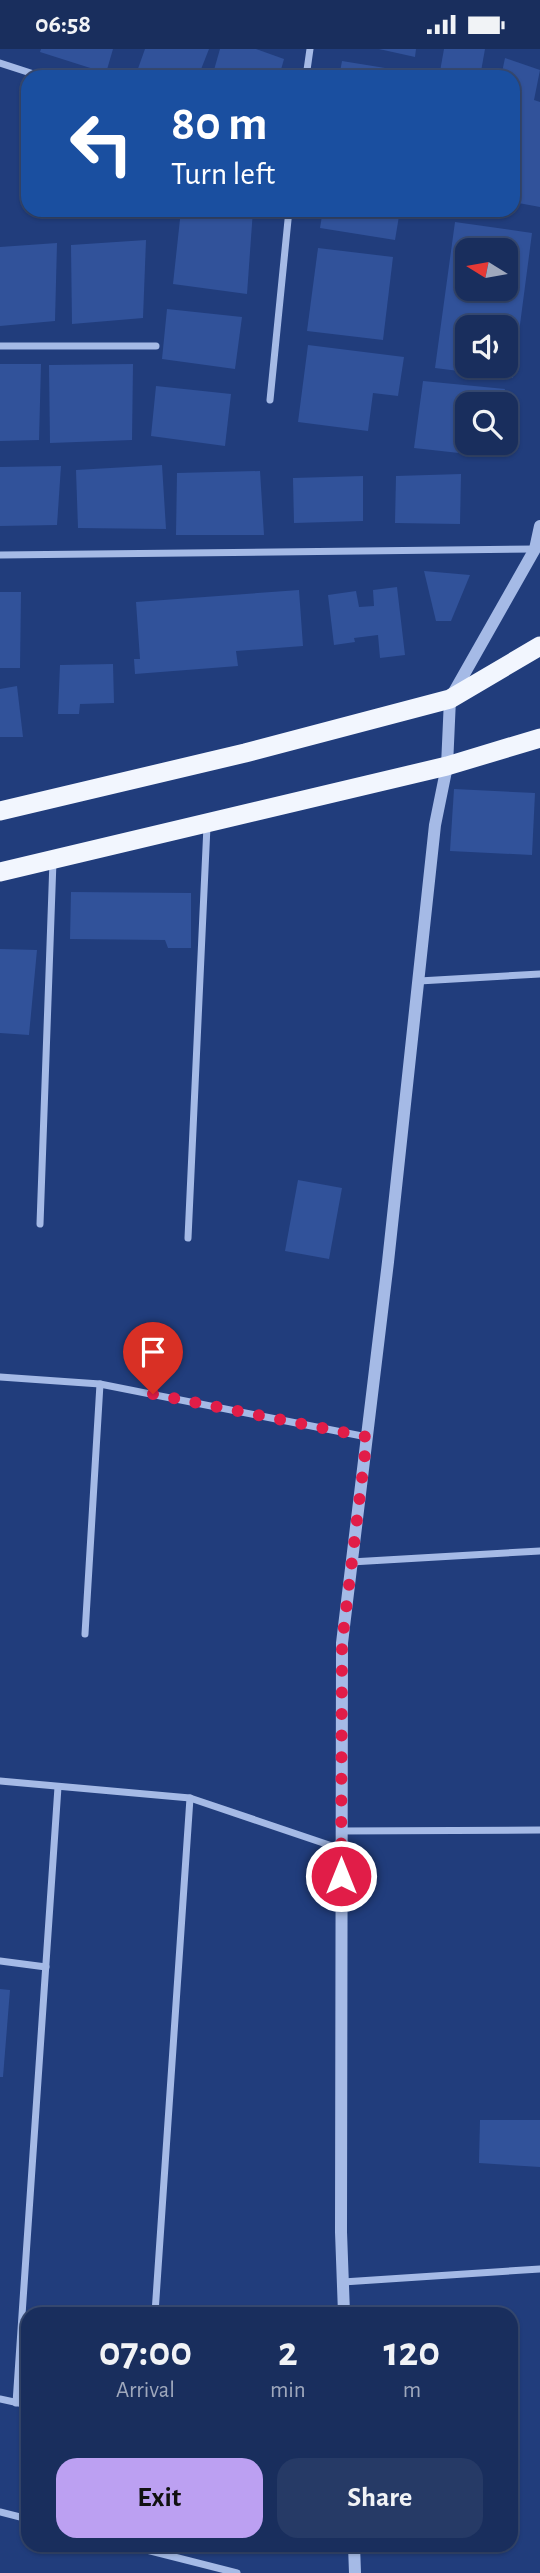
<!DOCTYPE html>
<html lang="en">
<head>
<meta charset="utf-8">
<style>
  :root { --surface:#192e5d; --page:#263a66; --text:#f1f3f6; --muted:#9fa8bc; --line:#374a72; --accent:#bca0f2 }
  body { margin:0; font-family:"Alegreya Sans",sans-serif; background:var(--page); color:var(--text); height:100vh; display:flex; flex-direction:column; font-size:26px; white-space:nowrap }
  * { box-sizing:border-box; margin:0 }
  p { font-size:23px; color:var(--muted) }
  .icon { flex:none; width:38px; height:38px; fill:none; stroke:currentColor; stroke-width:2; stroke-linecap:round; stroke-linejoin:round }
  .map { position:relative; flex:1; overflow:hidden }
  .details { position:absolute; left:21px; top:2258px; width:497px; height:245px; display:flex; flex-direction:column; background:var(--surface); border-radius:21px; box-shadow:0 2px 5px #0004,0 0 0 2px var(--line) }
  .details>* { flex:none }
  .top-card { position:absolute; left:21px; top:21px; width:499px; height:147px; border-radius:21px; box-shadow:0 2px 5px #0004,0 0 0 2px var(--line); background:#1a4fa0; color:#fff; overflow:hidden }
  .needle { width:46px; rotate:281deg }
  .tools { position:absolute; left:455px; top:189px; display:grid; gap:14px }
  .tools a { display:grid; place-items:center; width:63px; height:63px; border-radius:14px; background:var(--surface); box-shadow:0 2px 5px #0004,0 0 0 2px var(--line); font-size:35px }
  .pin { position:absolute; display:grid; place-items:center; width:60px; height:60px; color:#fff; margin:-72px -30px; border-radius:50% 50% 50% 0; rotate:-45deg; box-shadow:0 0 7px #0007 }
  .pin .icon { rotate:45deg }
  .me { position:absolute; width:77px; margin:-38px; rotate:0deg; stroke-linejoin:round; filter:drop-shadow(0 0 5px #0008) }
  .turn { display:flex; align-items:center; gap:24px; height:147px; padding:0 35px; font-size:32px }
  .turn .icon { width:91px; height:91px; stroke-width:2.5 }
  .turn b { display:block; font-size:49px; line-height:60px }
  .eta { display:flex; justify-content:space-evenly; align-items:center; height:119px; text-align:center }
  .eta b { font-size:42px; font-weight:700; line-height:49px }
  .action { display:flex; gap:14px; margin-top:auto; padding:14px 35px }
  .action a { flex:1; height:80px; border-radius:21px; background:var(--accent); color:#111; font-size:28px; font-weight:700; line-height:80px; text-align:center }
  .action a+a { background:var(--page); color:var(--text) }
  .status { display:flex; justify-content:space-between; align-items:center; height:49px; padding:0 35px; background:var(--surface); direction:ltr }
  .status svg { height:19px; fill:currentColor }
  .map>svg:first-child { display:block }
  .building { fill:#31529a; fill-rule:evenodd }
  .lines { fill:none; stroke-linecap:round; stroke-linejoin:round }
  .minor { stroke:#a5bae6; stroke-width:7 }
  .tertiary { stroke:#a5bae6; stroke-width:12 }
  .trunk { stroke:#f2f6fe; stroke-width:19 }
  .route { stroke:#e11d48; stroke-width:12; stroke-dasharray:0 21.6 }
</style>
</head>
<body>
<div class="status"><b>06:58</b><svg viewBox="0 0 49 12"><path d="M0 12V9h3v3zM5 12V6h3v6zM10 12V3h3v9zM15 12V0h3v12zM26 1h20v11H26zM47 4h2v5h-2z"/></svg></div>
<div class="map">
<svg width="540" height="2524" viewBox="0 0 540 2524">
  <rect width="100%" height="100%" fill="#213d7c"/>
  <!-- building -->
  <g class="building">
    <path d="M41,0H113L106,24L40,3Z"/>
    <path d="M145,0H209L198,28H135Z"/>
    <path d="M220,0H256L284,10L279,28H212Z"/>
    <path d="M379,0H416L415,8Z"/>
    <path d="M444,0H485L480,28H439Z"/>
    <path d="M505,9L540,21L534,51L540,53V158L513,153V28H501Z"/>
    <path d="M342,12L416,24L415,28H339Z"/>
    <path d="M181,161H253L247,245L173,235Z"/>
    <path d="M323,161H400L395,191L320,179Z"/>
    <path d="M455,173L532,184L513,329L435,319ZM467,201H506V240H467ZM467,278H506V317H467Z"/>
    <path d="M146,191L143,269L72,275L71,196Z"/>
    <path d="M57,194L55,272L0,277V198Z"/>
    <path d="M318,199L393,208L383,291L307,282Z"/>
    <path d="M167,260L242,268L235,320L162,310Z"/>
    <path d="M308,296L404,308L398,347L373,344L368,382L298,373Z"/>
    <path d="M0,315H41L39,391L0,392Z"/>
    <path d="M133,315L132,391L50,394L49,316Z"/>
    <path d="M423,332L505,340L502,355H467V394H497L495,408L414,399Z"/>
    <path d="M156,337L231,345L225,397L151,387Z"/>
    <path d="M162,416L166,480L78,479L76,421Z"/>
    <path d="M61,417L57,476L0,477V418Z"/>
    <path d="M260,422L264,486H176L177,424Z"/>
    <path d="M461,425L460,475L395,474L396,427Z"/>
    <path d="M363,427V472L294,474L293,429Z"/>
    <path d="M424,522L470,526L451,572H436Z"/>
    <path d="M397,538L405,606L380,609L378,586L354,589L355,593L334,596L328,546L356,542L359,558L374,557L373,541Z"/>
    <path d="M299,541L303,597L236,602L238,617L135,625L134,610H140L136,553Z"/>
    <path d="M0,543H21L20,619H0Z"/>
    <path d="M113,615L114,654L80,655L79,665H58L60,616Z"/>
    <path d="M17,637L23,688H0V640Z"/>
    <path d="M454,740L535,744L532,806L450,802Z"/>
    <path d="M71,843L191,844V899H168L165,891L70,890Z"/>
    <path d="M0,900L37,901L29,986L0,984Z"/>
    <path d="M298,1131L342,1139L329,1210L285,1202Z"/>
    <path d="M0,1940L10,1941L3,2028H0Z"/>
    <path d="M480,2071H540V2118L479,2114Z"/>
  </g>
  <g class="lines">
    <!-- minor -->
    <g class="minor">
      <path d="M0,14L43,28"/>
      <path d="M306,28L310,0"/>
      <path d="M0,297H156"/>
      <path d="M270,351L289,161"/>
      <path d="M0,506L535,500"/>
      <path d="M419,932L540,925"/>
      <path d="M40,1175L53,812"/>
      <path d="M188,1189L207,777"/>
      <path d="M0,1328L100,1335L367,1388"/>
      <path d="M351,1513L540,1502"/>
      <path d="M85,1585L100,1335"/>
      <path d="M0,1732L190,1749L341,1800"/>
      <path d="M341,1782L540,1781"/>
      <path d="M0,1912L46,1918"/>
      <path d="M343,2233L540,2220"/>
      <path d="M155,2264L190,1749"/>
      <path d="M0,2350L28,2356"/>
      <path d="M16,2354L58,1738"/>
      <path d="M0,2463L28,2470"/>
      <path d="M127,2496L237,2524"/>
    </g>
    <!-- tertiary -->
    <g class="tertiary">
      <path d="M344,2264L341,2183L342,1594L388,1213L435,776L447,717L450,650L535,500L540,477"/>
      <path d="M354,2496L355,2524"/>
    </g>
    <!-- trunk -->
    <g class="trunk">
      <path d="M0,762L245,704L450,650L540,597"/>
      <path d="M0,823L447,717L540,689"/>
    </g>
  </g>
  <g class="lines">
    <!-- route -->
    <path class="route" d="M153,1345L367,1388L342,1594L341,1827"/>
  </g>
</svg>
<div class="tools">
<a><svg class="needle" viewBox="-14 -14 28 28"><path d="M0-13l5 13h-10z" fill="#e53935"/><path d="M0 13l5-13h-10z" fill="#9fa8bc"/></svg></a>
<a><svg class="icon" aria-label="sound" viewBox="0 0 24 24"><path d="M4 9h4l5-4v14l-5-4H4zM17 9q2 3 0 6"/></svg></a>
<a><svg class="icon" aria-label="search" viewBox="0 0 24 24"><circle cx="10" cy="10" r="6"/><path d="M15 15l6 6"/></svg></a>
</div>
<div class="pin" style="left:153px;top:1345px;background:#d93025"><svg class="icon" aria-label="arrive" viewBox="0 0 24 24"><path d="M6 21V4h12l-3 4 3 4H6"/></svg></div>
<svg class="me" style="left:341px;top:1827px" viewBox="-20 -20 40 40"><circle r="17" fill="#e11d48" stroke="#fff" stroke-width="3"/><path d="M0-11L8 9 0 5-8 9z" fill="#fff"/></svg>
<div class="top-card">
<div class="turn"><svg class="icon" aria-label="left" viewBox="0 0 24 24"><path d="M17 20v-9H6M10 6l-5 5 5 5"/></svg><div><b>80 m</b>Turn left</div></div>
</div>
<section class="details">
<div class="eta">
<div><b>07:00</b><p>Arrival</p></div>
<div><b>2</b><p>min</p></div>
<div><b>120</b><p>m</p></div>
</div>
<div class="action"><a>Exit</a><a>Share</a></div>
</section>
</div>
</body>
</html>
